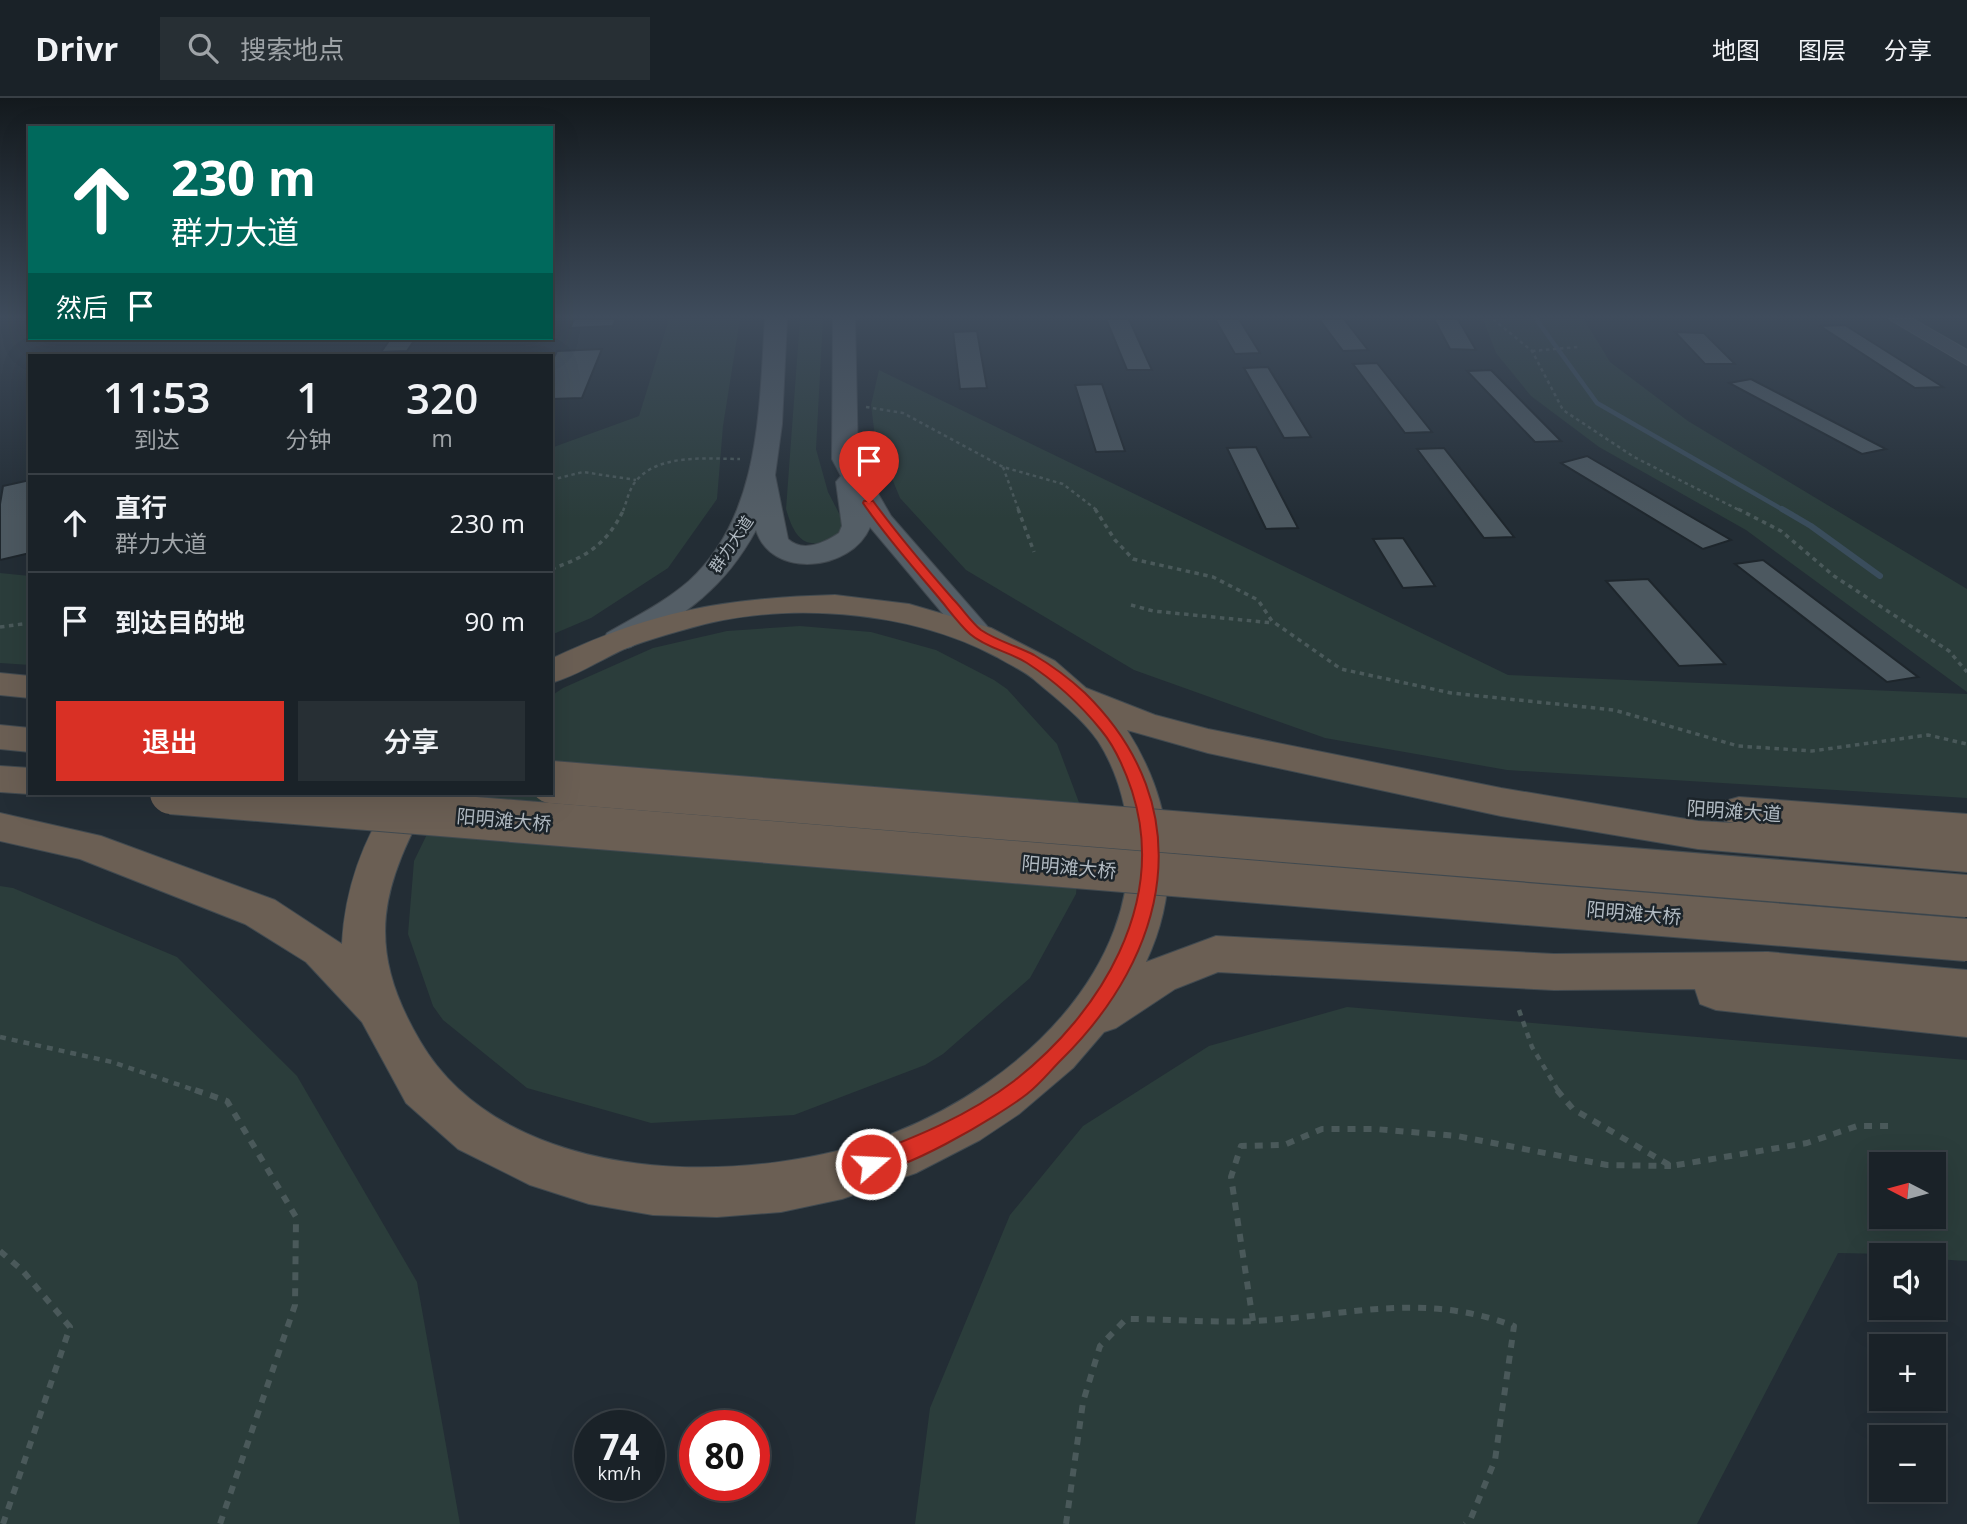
<!DOCTYPE html>
<html lang="zh">
<head>
<meta charset="utf-8">
<style>
  :root { --surface:#1a2228; --page:#272f34; --text:#f1f3f6; --muted:#9fa4a8; --line:#383f45; --accent:#d93025 }
  body { margin:0; font-family:"Open Sans","Noto Sans SC",sans-serif; background:var(--page); color:var(--text); height:100vh; display:flex; flex-direction:column; font-size:26px; white-space:nowrap }
  * { box-sizing:border-box; margin:0 }
  p { font-size:23px; color:var(--muted) }
  .icon { flex:none; width:38px; height:38px; fill:none; stroke:currentColor; stroke-width:2; stroke-linecap:round; stroke-linejoin:round }
  .map { position:relative; flex:1; overflow:hidden }
  .side { position:absolute; left:28px; top:256px; width:525px; height:441px; display:flex; flex-direction:column; background:var(--surface); border-radius:0px; box-shadow:0 7px 28px #0002,0 0 0 2px var(--line) }
  .side>* { flex:none }
  .guide { position:absolute; left:28px; top:28px; width:525px; height:214px; border-radius:0px; box-shadow:0 7px 28px #0002,0 0 0 2px var(--line); background:#00695c; color:#fff; overflow:hidden }
  .needle { width:46px; rotate:276deg }
  .fabs { position:absolute; left:1869px; top:1054px; display:grid; gap:14px }
  .fabs a { display:grid; place-items:center; width:77px; height:77px; border-radius:0px; background:var(--surface); box-shadow:0 7px 28px #0002,0 0 0 2px var(--line); font-size:35px }
  .speed { position:absolute; left:574px; top:1312px; display:flex; gap:14px; font-size:35px; font-weight:700; text-align:center }
  .speed>* { display:grid; place-content:center; width:91px; height:91px; border-radius:50%; background:var(--surface); box-shadow:0 7px 28px #0002,0 0 0 2px var(--line); line-height:1 }
  .speed small { font-size:18px; font-weight:400 }
  .speed .limit { border:10px solid #d22; background:#fff; color:#111 }
  .pin { position:absolute; display:grid; place-items:center; width:60px; height:60px; color:#fff; margin:-72px -30px; border-radius:50% 50% 50% 0; rotate:-45deg; box-shadow:0 0 7px #0007 }
  .pin .icon { rotate:45deg }
  .me { position:absolute; width:77px; margin:-38px; rotate:71deg; stroke-linejoin:round; filter:drop-shadow(0 0 5px #0008) }
  .turn { display:flex; align-items:center; gap:24px; height:147px; padding:0 28px; font-size:32px }
  .turn .icon { width:91px; height:91px; stroke-width:2.5 }
  .turn b { display:block; font-size:49px; line-height:60px }
  .then { display:flex; align-items:center; height:66px; padding:0 28px; background:#0003; gap:14px; font-size:26px }
  .eta { display:flex; justify-content:space-evenly; align-items:center; height:119px; text-align:center }
  .eta b { font-size:42px; font-weight:600; line-height:49px }
  .action { display:flex; gap:14px; margin-top:auto; padding:14px 28px }
  .action a { flex:1; height:80px; border-radius:0px; background:var(--accent); color:#fff; font-size:28px; font-weight:600; line-height:80px; text-align:center }
  .action a+a { background:var(--page); color:var(--text) }
  ul { padding:0; list-style:none }
  li { display:flex; align-items:center; gap:21px; height:98px; padding:0 28px; border-top:2px solid var(--line) }
  li div { flex:1 }
  li b { display:block; font-size:26px }
  li em { font-style:normal }
  header { display:flex; align-items:center; gap:42px; box-sizing:border-box; height:98px; padding:0 35px; background:var(--surface); border-bottom:2px solid var(--line) }
  header strong { font-size:33px }
  nav { display:flex; gap:38px; margin-inline-start:auto; font-size:24px }
  .search { width:490px; height:63px; background:var(--page); display:flex; align-items:center; gap:18px; box-sizing:border-box; padding:0 24px; border-radius:0px; color:var(--muted); font-size:26px }
  .map>svg:first-child { display:block }
  .green { fill:#2b3d3b; fill-rule:evenodd }
  .lines { fill:none; stroke-linecap:round; stroke-linejoin:round }
  .stream-far1 { stroke:#3a4d5c; stroke-width:4.5 }
  .stream { stroke:#3a4d5c; stroke-width:6 }
  .building { fill:#4c5860; stroke:#1e262c; stroke-width:2 }
  .secondary-casing { stroke:#545d63; stroke-width:2 }
  .primary-casing { stroke:#40484f; stroke-width:2 }
  .highway-casing { stroke:#414a50; stroke-width:2 }
  .path-far3 { stroke:#4a595a; stroke-width:2.5; stroke-dasharray:3.5 3.5; stroke-linecap:butt }
  .path-far2 { stroke:#4a595a; stroke-width:3.5; stroke-dasharray:4.5 4.5; stroke-linecap:butt }
  .path-far1 { stroke:#4a595a; stroke-width:4.5; stroke-dasharray:6 6; stroke-linecap:butt }
  .path { stroke:#4a595a; stroke-width:6; stroke-dasharray:8 8; stroke-linecap:butt }
  .secondary { fill:#454f58; fill-rule:evenodd }
  .primary { fill:#545e66; fill-rule:evenodd }
  .highway { fill:#6b5f54; fill-rule:evenodd }
  .highway-bridge-casing { stroke:#414a50; stroke-width:44; stroke-linecap:butt }
  .highway-bridge { stroke:#6b5f54; stroke-width:42 }
  .route { fill:#d93025; stroke:#8d1f18; stroke-width:2 }
  .labels { text-anchor:middle; dominant-baseline:central; stroke-width:5; stroke-linejoin:round; paint-order:stroke }
  .far-street-label { font-size:16px; fill:#b1bac2; stroke:#1c242a }
  .street-label { font-size:19px; fill:#b1bac2; stroke:#1c242a }
</style>
</head>
<body>
<header>
<strong>Drivr</strong>
<div class="search"><svg class="icon" aria-label="search" viewBox="0 0 24 24"><circle cx="10" cy="10" r="6"/><path d="M15 15l6 6"/></svg>搜索地点</div>
<nav><a>地图</a><a>图层</a><a>分享</a></nav>
</header>
<div class="map">
<svg width="1967" height="1426" viewBox="0 0 1967 1426">
  <rect width="100%" height="100%" fill="#232d35"/>
  <!-- green -->
  <g class="green">
    <path d="M669,221H740L723,328L717,401L668,470L591,520L551,537V350L639,318Z"/>
    <path d="M800,221H823L816,351L828,394L844,425L839,439C806,454 795,442 786,411Z"/>
    <path d="M1483,221H1584L1610,264L1688,323L1967,491V594L1746,432L1599,349L1531,298L1496,255Z"/>
    <path d="M879,272L1508,577L1967,596V700L1507,672L1325,640L1134,572L966,472L900,400L875,339L871,307Z"/>
    <path d="M0,475L30,478V567L0,565Z"/>
    <path d="M800,528L871,534L936,552L994,582L1007,591L1057,646L1083,715L1076,796L1030,880L943,956L925,967L794,1017L651,1025L527,990L443,922L433,908L408,836L414,763L447,695H551V598L563,590L653,550L727,533Z"/>
    <path d="M0,788L13,790L177,859L297,978L417,1184L460,1426H0Z"/>
    <path d="M1347,909L1967,962V1163L1934,1161V1157L1838,1155L1697,1426H915L930,1310L1010,1117L1083,1028L1209,948ZM1881,1066H1934V1118H1881Z"/>
  </g>
  <g class="lines">
    <!-- stream-far1 -->
    <path class="stream-far1" d="M1536,221L1597,305L1785,413"/>
    <!-- stream -->
    <path class="stream" d="M1782,411L1811,428L1880,478"/>
  </g>
  <!-- building -->
  <g class="building">
    <path d="M574,221H616L613,228L570,230Z"/>
    <path d="M1106,221H1129L1152,272H1127Z"/>
    <path d="M1215,221H1239L1260,255L1235,256Z"/>
    <path d="M1319,221H1344L1368,252L1343,253Z"/>
    <path d="M1434,221H1458L1476,252L1450,251Z"/>
    <path d="M1845,227L1943,289L1915,290L1820,228Z"/>
    <path d="M977,233L987,290L960,291L953,234Z"/>
    <path d="M1675,234L1704,235L1735,266H1705Z"/>
    <path d="M391,240H416L407,253L381,254Z"/>
    <path d="M602,251L582,300L551,301V265L557,253Z"/>
    <path d="M1377,265L1432,334L1405,335L1353,266Z"/>
    <path d="M1268,269L1311,339L1284,340L1244,270Z"/>
    <path d="M1491,272L1561,343L1535,344L1467,273Z"/>
    <path d="M1751,281L1886,351L1862,356L1729,285Z"/>
    <path d="M1102,286L1125,353L1096,354L1075,287Z"/>
    <path d="M1256,349L1298,430L1266,431L1227,350Z"/>
    <path d="M1444,350L1514,439L1484,440L1417,351Z"/>
    <path d="M1587,358L1731,442L1703,451L1561,365Z"/>
    <path d="M30,382V455L0,462V406L3,388Z"/>
    <path d="M1403,440L1435,488L1403,490L1373,441Z"/>
    <path d="M1763,462L1918,579L1887,584L1735,466Z"/>
    <path d="M1648,481L1725,566L1679,568L1606,483Z"/>
  </g>
  <g class="lines">
    <!-- secondary casing -->
    <g class="secondary-casing">
      <path id="secondary" d="M1889,221H1913L1967,252V267Z"/>
    </g>
    <!-- primary casing -->
    <g class="primary-casing">
      <path id="primary" d="M765,221H787L782,326L775,377L788,441C803,455 824,445 839,435L842,428L836,384L841,378L832,361L833,221H855L858,361L891,418L987,528L992,535L987,542L976,545L965,542L870,429C852,473 771,482 756,432C724,491 686,515 631,549L619,552L607,549L603,542L607,535C635,519 665,504 689,483C761,417 759,311 765,221Z"/>
    </g>
    <!-- highway casing -->
    <g class="highway-casing">
      <g id="highway">
        <path d="M835,497L909,506L991,530L1055,563L1086,590L1155,617L1208,631L1501,690L1698,723L1734,725L1725,723L1720,713L1725,703L1739,699L1967,716V774L1698,751L1501,718L1208,655L1127,632C1173,704 1183,785 1146,864L1216,838L1554,856L1768,854L1967,872V939L1716,912L1700,906L1695,891L1554,892L1218,874L1175,891L1116,930L1104,934L1073,970L1019,1016L980,1042L916,1075L842,1101L781,1114L717,1119L653,1117L589,1106L530,1087L458,1051L406,1005L362,924L306,864L245,826L80,761L0,743V715L101,738L275,802L342,846C345,790 363,741 394,695H433C382,787 363,846 420,943C506,1091 755,1091 896,1034C1017,986 1141,873 1128,732C1125,702 1115,669 1098,643C1082,620 1058,602 1037,584C1025,573 1010,567 997,559C908,511 780,502 683,532C662,538 640,544 620,553C597,564 576,578 551,585V561C651,513 725,500 835,497Z"/>
        <path d="M0,575L30,578V600L0,597Z"/>
        <path d="M0,627L30,630V654L0,651Z"/>
        <path d="M0,668L30,670V695H35L30,696L0,694Z"/>
      </g>
    </g>
    <!-- path-far3 -->
    <g class="path-far3">
      <path d="M1493,221L1532,253L1563,312L1634,359L1741,413"/>
      <path d="M1532,253L1578,249"/>
      <path d="M866,309L903,315L1003,369L1063,386L1098,413"/>
      <path d="M1003,369L1019,413"/>
      <path d="M551,382L583,374L636,382"/>
      <path d="M623,413C627,403 629,391 636,383C659,355 708,361 740,361"/>
    </g>
    <!-- path-far2 -->
    <g class="path-far2">
      <path d="M1018,411L1034,454"/>
      <path d="M1095,411L1115,442L1133,461L1213,479L1258,502L1272,523L1341,571L1451,595L1614,612L1738,648L1812,653L1928,637L1967,646"/>
      <path d="M1738,411L1781,433L1834,478L1949,553L1967,574"/>
      <path d="M551,471C587,459 607,446 624,411"/>
      <path d="M1131,507L1153,513L1273,525"/>
      <path d="M0,529L30,525"/>
    </g>
    <!-- path-far1 -->
    <g class="path-far1">
      <path d="M1519,912L1532,949L1559,994"/>
      <path d="M0,939L112,964L200,994"/>
    </g>
    <!-- path -->
    <g class="path">
      <path d="M195,992L227,1003L296,1119L295,1207L220,1426"/>
      <path d="M1557,992L1573,1011L1671,1068L1807,1045L1857,1028H1892"/>
      <path d="M0,1153L22,1172L70,1229L3,1426"/>
      <path d="M1253,1223L1231,1079L1241,1048L1284,1047L1322,1031H1375L1457,1038L1607,1067L1671,1068"/>
      <path d="M1066,1426L1083,1304L1100,1248L1126,1221C1169,1221 1212,1225 1255,1223C1349,1218 1421,1193 1514,1228L1495,1362L1471,1420L1465,1426"/>
    </g>
    <!-- secondary -->
    <use href="#secondary" class="secondary"/>
    <!-- primary -->
    <use href="#primary" class="primary"/>
    <!-- highway -->
    <use href="#highway" class="highway"/>
    <!-- highway-bridge casing -->
    <g class="highway-bridge-casing">
      <g id="highway-bridge">
        <path d="M551,684L1967,798"/>
        <path d="M171,695L1967,842"/>
      </g>
    </g>
    <!-- highway-bridge -->
    <use href="#highway-bridge" class="highway-bridge"/>
  </g>
  <!-- sky -->
  <linearGradient id="sky" x2="0" y2="1"><stop stop-color="#13191d"/><stop offset="0.52" stop-color="#3f4c5c"/><stop offset="1" stop-color="#3f4c5c" stop-opacity="0"/></linearGradient>
  <rect width="1967" height="421" fill="url(#sky)"/>
  <!-- route -->
  <path class="route" d="M864,403H873C898,437 925,469 953,501C962,510 971,524 981,532C997,543 1017,548 1034,557C1051,567 1071,582 1085,595C1202,710 1169,856 1061,962C1050,973 1040,986 1027,996C1003,1015 890,1084 863,1073L860,1066L863,1059C916,1039 968,1018 1014,983C1101,915 1168,805 1132,693C1125,672 1116,650 1101,632C1080,606 1055,583 1027,565C1010,554 986,550 970,536C959,526 949,512 939,500C913,469 886,439 863,405Z"/>
  <g class="labels">
    <!-- far-street labels -->
    <g class="far-street-label">
      <text transform="translate(731 446) rotate(-56)">群力大道</text>
    </g>
    <!-- street labels -->
    <g class="street-label">
      <text transform="translate(1734 713) rotate(4)">阳明滩大道</text>
      <text transform="translate(504 722) rotate(5)">阳明滩大桥</text>
      <text transform="translate(1069 769) rotate(5)">阳明滩大桥</text>
      <text transform="translate(1634 815) rotate(5)">阳明滩大桥</text>
    </g>
  </g>
</svg>
<div class="fabs">
<a><svg class="needle" viewBox="-14 -14 28 28"><path d="M0-13l5 13h-10z" fill="#e53935"/><path d="M0 13l5-13h-10z" fill="#9fa4a8"/></svg></a>
<a><svg class="icon" aria-label="sound" viewBox="0 0 24 24"><path d="M4 9h4l5-4v14l-5-4H4zM17 9q2 3 0 6"/></svg></a>
<a>+</a>
<a>−</a>
</div>
<div class="speed"><div>74<small>km/h</small></div><div class="limit">80</div></div>
<div class="pin" style="left:869px;top:405px;background:#d93025"><svg class="icon" aria-label="arrive" viewBox="0 0 24 24"><path d="M6 21V4h12l-3 4 3 4H6"/></svg></div>
<svg class="me" style="left:871px;top:1066px" viewBox="-20 -20 40 40"><circle r="17" fill="#d93025" stroke="#fff" stroke-width="3"/><path d="M0-11L8 9 0 5-8 9z" fill="#fff"/></svg>
<div class="guide">
<div class="turn"><svg class="icon" aria-label="ahead" viewBox="0 0 24 24"><path d="M12 20V5M6 11l6-6 6 6"/></svg><div><b>230 m</b>群力大道</div></div>
<div class="then">然后<svg class="icon" aria-label="arrive" viewBox="0 0 24 24"><path d="M6 21V4h12l-3 4 3 4H6"/></svg></div>
</div>
<section class="side">
<div class="eta">
<div><b>11:53</b><p>到达</p></div>
<div><b>1</b><p>分钟</p></div>
<div><b>320</b><p>m</p></div>
</div>
<ul>
<li><svg class="icon" aria-label="ahead" viewBox="0 0 24 24"><path d="M12 20V5M6 11l6-6 6 6"/></svg><div><b>直行</b><p>群力大道</p></div><em>230 m</em></li>
<li><svg class="icon" aria-label="arrive" viewBox="0 0 24 24"><path d="M6 21V4h12l-3 4 3 4H6"/></svg><div><b>到达目的地</b></div><em>90 m</em></li>
</ul>
<div class="action"><a>退出</a><a>分享</a></div>
</section>
</div>
</body>
</html>
